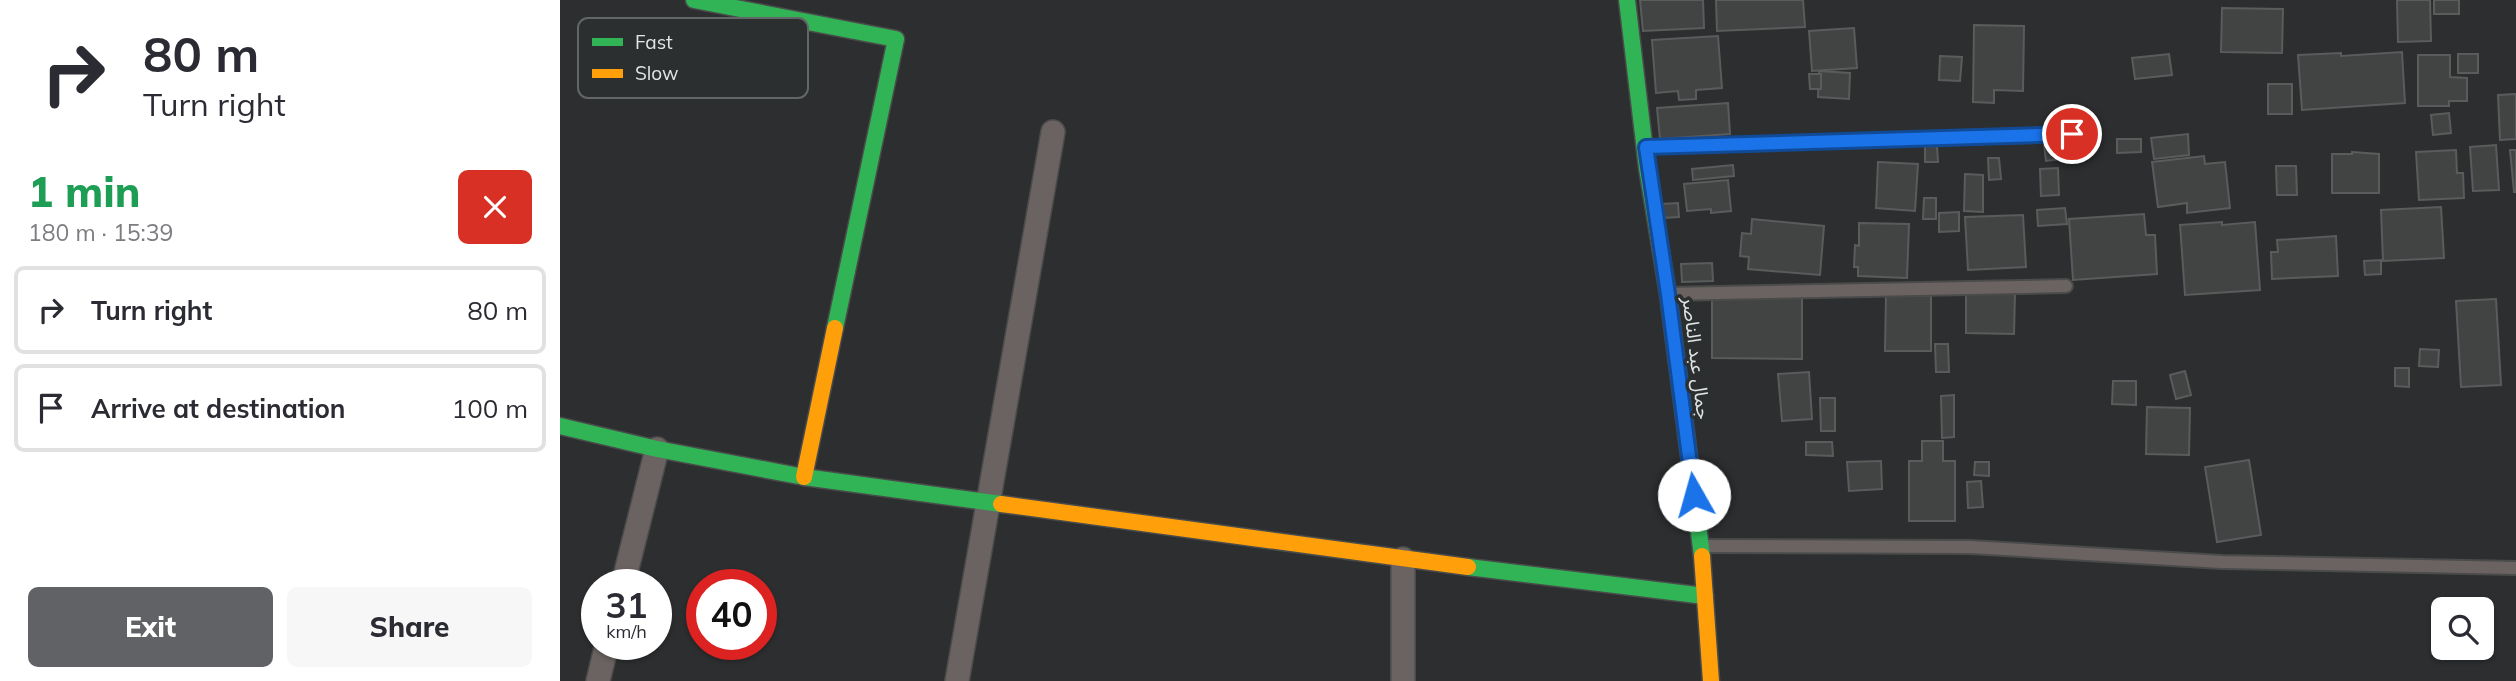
<!DOCTYPE html>
<html lang="en">
<head>
<meta charset="utf-8">
<style>
  :root { --surface:#fff; --page:#f7f7f7; --text:#2b2b33; --muted:#7c7c81; --line:#e1e1e2; --accent:#616266 }
  body { margin:0; font-family:Mulish,"Noto Sans Arabic",sans-serif; background:var(--page); color:var(--text); height:100vh; display:flex; flex-direction:column; font-size:26px; white-space:nowrap }
  * { box-sizing:border-box; margin:0 }
  p { font-size:23px; color:var(--muted) }
  .icon { flex:none; width:38px; height:38px; fill:none; stroke:currentColor; stroke-width:2; stroke-linecap:round; stroke-linejoin:round }
  .map { position:relative; flex:1; overflow:hidden }
  .side { display:flex; flex-direction:column; background:var(--surface); width:560px }
  .side>* { flex:none }
  .top-card { background:#fff; color:var(--text); overflow:hidden }
  .fabs { position:absolute; left:1871px; top:597px; display:grid; gap:14px }
  .fabs a { display:grid; place-items:center; width:63px; height:63px; border-radius:10px; background:var(--surface); box-shadow:0 2px 5px #0004; font-size:35px }
  .speed { position:absolute; left:21px; top:569px; display:flex; gap:14px; font-size:35px; font-weight:700; text-align:center }
  .speed>* { display:grid; place-content:center; width:91px; height:91px; border-radius:50%; background:var(--surface); box-shadow:0 2px 5px #0004; line-height:1 }
  .speed small { font-size:18px; font-weight:400 }
  .speed .limit { border:10px solid #d22; background:#fff; color:#111 }
  .pin { position:absolute; display:grid; place-items:center; width:60px; height:60px; color:#fff; margin:-30px; border:4px solid #fff; border-radius:50%; box-shadow:0 2px 7px #0007 }
  .me { position:absolute; width:77px; margin:-38px; rotate:353deg; stroke-linejoin:round; filter:drop-shadow(0 0 5px #0008) }
  .turn { display:flex; align-items:center; gap:24px; height:147px; padding:0 28px; font-size:32px }
  .turn .icon { width:91px; height:91px; stroke-width:2.5 }
  .turn b { display:block; font-size:49px; line-height:60px }
  .round { display:grid; place-items:center; flex:none; width:74px; height:74px; border-radius:10px; background:var(--page) }
  .summary { display:flex; align-items:center; justify-content:space-between; height:119px; padding:0 28px }
  h1 { font-size:42px; font-weight:800; line-height:52px; color:#1e9e55 }
  .button { display:flex; gap:14px; margin-top:auto; padding:14px 28px }
  .button a { flex:1; height:80px; border-radius:10px; background:var(--accent); color:#fff; font-size:28px; font-weight:800; line-height:80px; text-align:center }
  .button a+a { background:var(--page); color:var(--text) }
  ul { padding:0; list-style:none }
  li { display:flex; align-items:center; gap:21px; height:88px; margin:0 14px 10px; padding:0 14px; border:4px solid var(--line); border-radius:10px }
  li div { flex:1 }
  li b { display:block; font-size:26px }
  li em { font-style:normal }
  main { display:flex; flex:1; min-height:0 }
  .map>svg:first-child { display:block }
  .building { fill:#424444; stroke:#5a5c5c; stroke-width:2 }
  .lines { fill:none; stroke-linecap:round; stroke-linejoin:round }
  .lane-casing { stroke:#4a4b4b; stroke-width:16 }
  .street-casing { stroke:#4a4b4b; stroke-width:26 }
  .fast-casing { stroke:#4a4b4b; stroke-width:19 }
  .slow-casing { stroke:#4a4b4b; stroke-width:19 }
  .lane { stroke:#6b6361; stroke-width:12 }
  .street { stroke:#6b6361; stroke-width:23 }
  .fast { stroke:#30b455; stroke-width:16 }
  .slow { stroke:#ff9f0a; stroke-width:16 }
  .route-casing { stroke:#114b97; stroke-width:18 }
  .route { stroke:#1a73e8; stroke-width:12 }
  .labels { text-anchor:middle; dominant-baseline:central; stroke-width:7; stroke-linejoin:round; paint-order:stroke }
  .street-label { font-size:19px; fill:#e2e5e5; stroke:#2b2f30 }
  .key { fill:#2b2f30; stroke:#626666; stroke-width:2 }
  .key-label { font-size:19px; fill:#e2e5e5 }
</style>
</head>
<body>
<main>
<section class="side">
<div class="top-card">
<div class="turn"><svg class="icon" aria-label="right" viewBox="0 0 24 24"><path d="M7 20v-9h11M14 6l5 5-5 5"/></svg><div><b>80 m</b>Turn right</div></div>
</div>
<div class="summary"><div><h1>1 min</h1><p>180 m · 15:39</p></div><a class="round" style="background:#d93025;color:#fff"><svg class="icon" aria-label="close" viewBox="0 0 24 24"><path d="M6 6l12 12M18 6L6 18"/></svg></a></div>
<ul>
<li><svg class="icon" aria-label="right" viewBox="0 0 24 24"><path d="M7 20v-9h11M14 6l5 5-5 5"/></svg><div><b>Turn right</b></div><em>80 m</em></li>
<li><svg class="icon" aria-label="arrive" viewBox="0 0 24 24"><path d="M6 21V4h12l-3 4 3 4H6"/></svg><div><b>Arrive at destination</b></div><em>100 m</em></li>
</ul>
<div class="button"><a>Exit</a><a>Share</a></div>
</section>
<div class="map">
<svg width="1956" height="681" viewBox="0 0 1956 681">
  <rect width="100%" height="100%" fill="#2c2e2f"/>
  <!-- building -->
  <g class="building">
    <path d="M1080,0H1143L1144,28L1083,31Z"/>
    <path d="M1156,0H1243L1245,27L1157,31Z"/>
    <path d="M1837,0H1870L1871,41L1838,42Z"/>
    <rect x="1874" y="0" width="25" height="14"/>
    <path d="M1662,8L1723,9L1722,53L1661,52Z"/>
    <path d="M1414,25L1464,26L1463,91L1434,90V103L1413,102Z"/>
    <path d="M1294,28L1297,68L1252,71L1249,31Z"/>
    <path d="M1158,36L1162,88L1136,90V99L1119,100L1118,91L1096,93L1092,40Z"/>
    <path d="M1842,52L1845,103L1742,110L1738,55L1781,53V56Z"/>
    <path d="M1609,54L1612,75L1575,79L1572,58Z"/>
    <rect x="1898" y="54" width="20" height="19"/>
    <path d="M1858,55H1890V77L1907,78V101H1889V106H1858Z"/>
    <path d="M1380,56L1402,57L1400,81L1379,80Z"/>
    <path d="M1259,71L1290,73L1289,99L1258,97Z"/>
    <path d="M1249,74H1261V89H1250Z"/>
    <rect x="1708" y="84" width="24" height="30"/>
    <path d="M1956,94V139L1940,140L1938,95Z"/>
    <path d="M1168,103L1170,134L1100,139L1097,108Z"/>
    <path d="M1889,113L1891,133L1873,135L1871,115Z"/>
    <path d="M1628,134L1629,155L1594,159L1591,138Z"/>
    <path d="M1557,139H1581V152L1557,153Z"/>
    <path d="M1500,143L1502,159L1486,161L1484,145Z"/>
    <path d="M1936,145L1939,190L1913,191L1910,147Z"/>
    <path d="M1365,146H1377L1378,162H1365Z"/>
    <path d="M1896,150L1897,173H1903L1904,198L1859,200L1856,152Z"/>
    <path d="M1950,150H1956V192H1954Z"/>
    <path d="M1792,152L1819,154V193H1772V154H1792Z"/>
    <path d="M1644,156L1645,164L1665,162L1670,208L1627,213V203L1598,207L1592,162Z"/>
    <path d="M1428,158H1439L1441,179L1429,180Z"/>
    <path d="M1318,162L1358,164L1355,211L1316,208Z"/>
    <path d="M1173,165L1174,176L1133,180L1132,169Z"/>
    <path d="M1716,166H1736L1737,195H1717Z"/>
    <path d="M1498,168L1499,195L1481,196L1480,169Z"/>
    <path d="M1405,174L1423,175V212L1404,211Z"/>
    <path d="M1168,180L1171,211L1151,213V209L1127,211L1124,184Z"/>
    <path d="M1364,198H1376V219H1363Z"/>
    <path d="M1118,203L1119,217L1102,218L1101,204Z"/>
    <path d="M1881,207L1884,258L1823,261L1821,210Z"/>
    <path d="M1505,208L1507,224L1478,226L1477,210Z"/>
    <path d="M1399,212V231L1379,232V213Z"/>
    <path d="M1584,214L1586,235H1595L1597,274L1513,280L1509,219Z"/>
    <path d="M1463,215L1466,267L1408,270L1405,217Z"/>
    <path d="M1192,219L1264,226L1260,275L1188,269L1189,257L1180,256L1182,233L1191,234Z"/>
    <path d="M1662,222V225L1695,222L1700,290L1625,295L1620,225Z"/>
    <path d="M1299,223L1349,224L1347,278L1298,276V267H1294L1295,245L1299,246Z"/>
    <path d="M1776,236L1778,276L1712,279L1711,252H1718L1717,240Z"/>
    <path d="M1821,260V274L1805,275L1804,261Z"/>
    <path d="M1152,263L1153,281L1122,282L1121,264Z"/>
    <path d="M1337,292H1354V296H1371V351H1325L1326,296H1337Z"/>
    <path d="M1406,293H1455L1454,334L1406,333Z"/>
    <path d="M1152,294H1242V359L1152,358Z"/>
    <path d="M1936,299L1941,385L1901,387L1896,301Z"/>
    <path d="M1375,344H1388L1389,372H1376Z"/>
    <path d="M1860,349L1879,350L1878,367L1859,366Z"/>
    <path d="M1835,368H1849V387L1835,386Z"/>
    <path d="M1625,371L1631,395L1616,399L1610,375Z"/>
    <path d="M1249,372L1252,419L1222,421L1218,374Z"/>
    <path d="M1553,381H1576V405L1552,404Z"/>
    <path d="M1394,395V437L1382,438L1381,396Z"/>
    <path d="M1260,398H1275V431H1261Z"/>
    <path d="M1587,407L1630,408L1629,455L1586,454Z"/>
    <path d="M1362,441H1383V461H1395V521H1349V461H1362Z"/>
    <path d="M1246,442H1272L1273,456L1246,455Z"/>
    <path d="M1689,460L1701,535L1657,542L1645,467Z"/>
    <path d="M1321,461L1322,489L1289,491L1287,462Z"/>
    <path d="M1415,462H1429V476L1414,475Z"/>
    <path d="M1421,481L1423,507L1408,508L1407,482Z"/>
  </g>
  <g class="lines">
    <!-- lane casing -->
    <g class="lane-casing">
      <g id="lane">
        <path d="M1086,147L1512,134"/>
        <path d="M1108,294L1506,286"/>
        <path d="M1141,546L1410,547L1662,562L1956,568"/>
      </g>
    </g>
    <!-- street casing -->
    <g class="street-casing">
      <g id="street">
        <path d="M63,584L97,449"/>
        <path d="M38,681L47,644"/>
        <path d="M397,681L493,132"/>
        <path d="M843,681V559"/>
      </g>
    </g>
    <!-- fast casing -->
    <g class="fast-casing">
      <g id="fast">
        <path d="M134,0L336,39L275,328"/>
        <path d="M1067,0L1087,168L1108,294L1142,556"/>
        <path d="M0,426L97,449L244,477L441,504"/>
        <path d="M908,567L1145,596"/>
      </g>
    </g>
    <!-- slow casing -->
    <g class="slow-casing">
      <g id="slow">
        <path d="M244,477L275,328"/>
        <path d="M441,504L908,567"/>
        <path d="M1142,556L1151,681"/>
      </g>
    </g>
    <!-- lane -->
    <use href="#lane" class="lane"/>
    <!-- street -->
    <use href="#street" class="street"/>
    <!-- fast -->
    <use href="#fast" class="fast"/>
    <!-- slow -->
    <use href="#slow" class="slow"/>
  </g>
  <g class="lines">
    <!-- route casing -->
    <g class="route-casing">
      <path id="route" d="M1134,495L1108,294L1086,147L1512,134"/>
    </g>
    <!-- route -->
    <use href="#route" class="route"/>
  </g>
  <g class="labels">
    <!-- street labels -->
    <g class="street-label">
      <text transform="translate(1137 358) rotate(83)">جمال عبد الناصر</text>
    </g>
  </g>
  <!-- legend -->
  <rect x="18" y="18" width="230" height="80" rx="10" class="key"/>
  <rect x="32" y="38" width="31" height="8" fill="#30b455"/>
  <rect x="32" y="69" width="31" height="9" fill="#ff9f0a"/>
  <g class="key-label">
    <text x="75" y="49">Fast</text>
    <text x="75" y="80">Slow</text>
  </g>
</svg>
<div class="fabs">
<a><svg class="icon" aria-label="search" viewBox="0 0 24 24"><circle cx="10" cy="10" r="6"/><path d="M15 15l6 6"/></svg></a>
</div>
<div class="speed"><div>31<small>km/h</small></div><div class="limit">40</div></div>
<div class="pin" style="left:1512px;top:134px;background:#d93025"><svg class="icon" aria-label="arrive" viewBox="0 0 24 24"><path d="M6 21V4h12l-3 4 3 4H6"/></svg></div>
<svg class="me" style="left:1134px;top:495px" viewBox="-20 -20 40 40"><circle r="19" fill="#fff"/><path d="M0-13L10 11 0 6-10 11z" fill="#1a73e8"/></svg>
</div>
</main>
</body>
</html>
